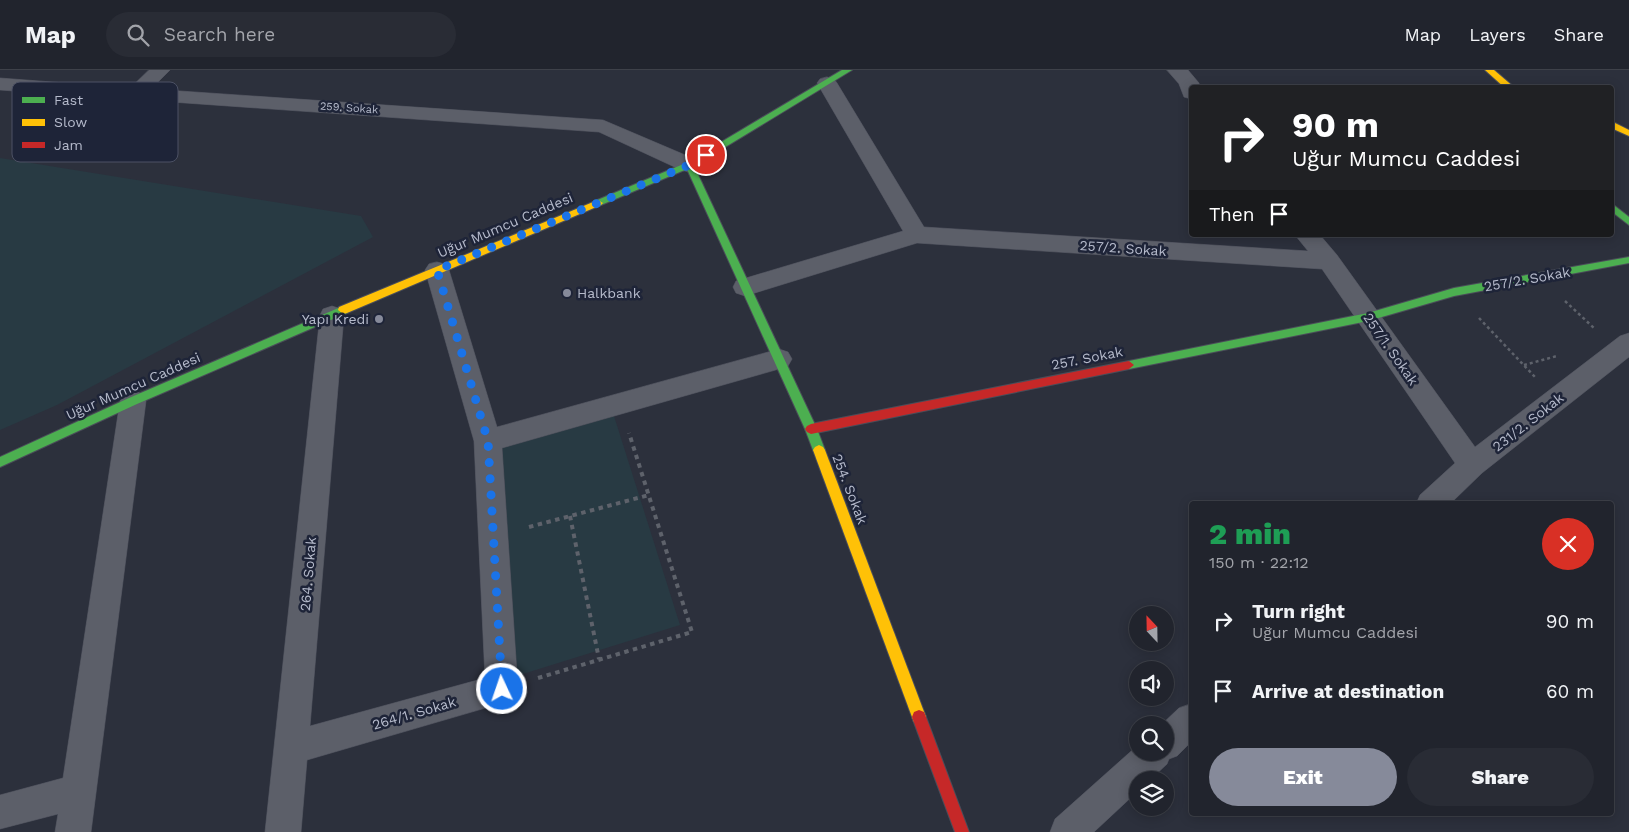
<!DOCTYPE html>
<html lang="en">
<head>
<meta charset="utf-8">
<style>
  :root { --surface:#21242d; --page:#292c35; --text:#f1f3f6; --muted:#a2a4aa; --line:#3e4149; --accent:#868a9a }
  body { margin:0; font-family:"Work Sans",sans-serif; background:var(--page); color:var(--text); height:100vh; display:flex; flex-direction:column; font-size:19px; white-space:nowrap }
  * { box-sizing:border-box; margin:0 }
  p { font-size:16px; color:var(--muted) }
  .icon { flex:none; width:28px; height:28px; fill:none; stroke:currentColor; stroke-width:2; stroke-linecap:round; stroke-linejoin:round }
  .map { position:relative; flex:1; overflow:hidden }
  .side { position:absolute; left:1189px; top:431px; width:425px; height:315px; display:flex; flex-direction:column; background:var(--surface); border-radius:5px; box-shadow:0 2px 12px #0003,0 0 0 1px var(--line) }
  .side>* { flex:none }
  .hud { position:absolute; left:1189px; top:15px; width:425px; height:152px; border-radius:5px; box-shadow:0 2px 12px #0003,0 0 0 1px var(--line); background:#202124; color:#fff; overflow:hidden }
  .needle { width:32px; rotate:338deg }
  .buttons { position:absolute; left:1129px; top:536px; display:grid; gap:10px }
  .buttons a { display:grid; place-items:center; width:45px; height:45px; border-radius:50%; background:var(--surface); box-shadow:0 2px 12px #0003,0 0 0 1px var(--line); font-size:25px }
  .pin { position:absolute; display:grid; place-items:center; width:42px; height:42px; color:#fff; margin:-21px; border:2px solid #fff; border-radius:50%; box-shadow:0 1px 5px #0007 }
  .me { position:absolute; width:55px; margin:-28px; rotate:357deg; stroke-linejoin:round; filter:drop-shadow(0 0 4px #0008) }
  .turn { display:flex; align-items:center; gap:18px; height:105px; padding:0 20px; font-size:22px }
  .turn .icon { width:65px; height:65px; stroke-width:2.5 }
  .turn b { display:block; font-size:35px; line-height:42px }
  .then { display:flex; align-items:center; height:48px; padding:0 20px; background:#0003; gap:10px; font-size:19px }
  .round { display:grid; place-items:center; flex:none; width:52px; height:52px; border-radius:26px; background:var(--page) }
  .overview { display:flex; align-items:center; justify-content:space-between; height:85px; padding:0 20px }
  h1 { font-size:30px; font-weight:800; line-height:38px; color:#1e9e55 }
  .button { display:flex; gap:10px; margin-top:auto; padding:10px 20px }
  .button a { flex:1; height:58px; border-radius:30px; background:var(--accent); color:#fff; font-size:20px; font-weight:800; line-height:58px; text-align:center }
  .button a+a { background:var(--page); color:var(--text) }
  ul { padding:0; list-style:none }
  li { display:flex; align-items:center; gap:15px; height:70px; padding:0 20px }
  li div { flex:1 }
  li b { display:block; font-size:19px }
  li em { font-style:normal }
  header { display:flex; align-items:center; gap:30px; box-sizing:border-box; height:70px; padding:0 25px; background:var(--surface); border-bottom:1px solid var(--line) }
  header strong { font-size:24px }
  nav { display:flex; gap:28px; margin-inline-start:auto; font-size:18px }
  .search { width:350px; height:45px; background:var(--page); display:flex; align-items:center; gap:12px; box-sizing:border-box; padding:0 18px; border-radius:28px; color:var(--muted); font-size:19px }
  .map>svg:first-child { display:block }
  .green { fill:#283a43 }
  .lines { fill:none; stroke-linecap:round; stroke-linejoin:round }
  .street-casing { stroke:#4a4d59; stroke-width:1 }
  .fast-casing { stroke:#4a4d59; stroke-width:2 }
  .slow-casing { stroke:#4a4d59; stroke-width:2 }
  .jam-casing { stroke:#4a4d59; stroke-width:2 }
  .path-far1 { stroke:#5e626b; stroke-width:2.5; stroke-dasharray:3 3; stroke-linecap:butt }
  .path { stroke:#5e626b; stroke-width:4; stroke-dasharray:4.5 4.5; stroke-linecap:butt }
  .street { fill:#5c5f69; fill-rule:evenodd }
  .fast { fill:#4caf50; fill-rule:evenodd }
  .slow { fill:#ffc107; fill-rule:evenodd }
  .jam { fill:#c62828; fill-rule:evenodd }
  .route { stroke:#1a73e8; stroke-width:9; stroke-dasharray:0 16.2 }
  .poi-dot { fill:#868a9a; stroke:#1e2438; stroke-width:2 }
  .labels { text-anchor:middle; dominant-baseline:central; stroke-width:5; stroke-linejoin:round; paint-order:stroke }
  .far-street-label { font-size:11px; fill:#b6bbcc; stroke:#1e2438 }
  .street-label { font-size:14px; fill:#b6bbcc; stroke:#1e2438 }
  .poi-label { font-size:14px; fill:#b6bbcc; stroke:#1e2438; text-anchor:start }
  .key { fill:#1e2438; stroke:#4c5164; stroke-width:1 }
  .key-label { font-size:14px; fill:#b6bbcc }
</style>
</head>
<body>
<header>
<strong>Map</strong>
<div class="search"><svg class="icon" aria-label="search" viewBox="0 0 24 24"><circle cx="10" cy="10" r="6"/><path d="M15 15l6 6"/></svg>Search here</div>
<nav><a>Map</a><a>Layers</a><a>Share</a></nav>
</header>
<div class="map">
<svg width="1629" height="762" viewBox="0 0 1629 762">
  <rect width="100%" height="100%" fill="#2c303c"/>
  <!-- green -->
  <g class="green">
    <path d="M0,88L361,146L373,167L57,335L0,360Z"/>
    <path d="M614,346L680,555L510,608L499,378Z"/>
  </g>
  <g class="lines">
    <!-- street casing -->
    <g class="street-casing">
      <g id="street">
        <path d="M149,0H170L151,19L603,50L697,90L700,95L697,100L689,102L681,100L599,62L0,20V8L130,18Z"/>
        <path d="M1167,0H1188L1199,13L1200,18H1191V29L1184,27L1179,14Z"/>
        <path d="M827,7L834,9L837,13L924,157L1308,181L1295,165H1320L1337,185L1475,377L1620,266L1629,263V287L1482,403L1450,434H1416L1420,425L1455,393L1322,199L917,173L745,226L736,223L733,217L736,211L903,161L817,13L820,9Z"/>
        <path d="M437,192L445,194L449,200L497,357L779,279L788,282L792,289L788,296L779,299L502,378L518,619L513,630L307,690L301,762H265L320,245L323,239L332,236L341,239L344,245L310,656L485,608L474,371L425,200L429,194Z"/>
        <path d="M133,320L142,324L146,331L91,762H55L58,744L0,759V725L63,708L120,331L124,324Z"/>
        <path d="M1191,634V672L1177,686L1169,689L1167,694L1150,710H1138V721L1094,762H1050L1055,749L1138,675V682H1165V655H1161L1179,638Z"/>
      </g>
    </g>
    <!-- fast casing -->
    <g class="fast-casing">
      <g id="fast">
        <path d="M842,0H852L694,96L817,359L825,380L823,383H815L813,380L805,359L687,99L601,135L598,136L593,133L595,131L686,93Z"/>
        <path d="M1611,133L1629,147V155L1611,141Z"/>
        <path d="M1629,187V193L1454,226L1368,251L1129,299L1124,295L1129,291L1368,243L1454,218Z"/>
        <path d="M343,236L348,240L347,243L137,334L0,397V387L129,328Z"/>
      </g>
    </g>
    <!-- slow casing -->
    <g class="slow-casing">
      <g id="slow">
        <path d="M1485,0H1494L1515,18H1505Z"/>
        <path d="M1611,51L1629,60V66L1611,58Z"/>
        <path d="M598,130L603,133L601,135L347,243L343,244L338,240L339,237Z"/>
        <path d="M819,375L823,377L825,380L926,647L924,652L919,654L914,652L912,647L813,380L815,377Z"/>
      </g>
    </g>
    <!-- jam casing -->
    <g class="jam-casing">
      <g id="jam">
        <path d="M1129,291L1134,295L1129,299L811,364L807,362L805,359L807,356L811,354Z"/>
        <path d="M919,640L924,642L926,647L969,762H955L912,647L914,642Z"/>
      </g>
    </g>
    <!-- path-far1 -->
    <g class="path-far1">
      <path d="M1565,231L1595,259"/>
      <path d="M1479,248L1535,307"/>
      <path d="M1524,295L1557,286"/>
    </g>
    <!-- path -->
    <g class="path">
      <path d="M570,446L599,589"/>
      <path d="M529,457L649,425"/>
      <path d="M538,608L692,562L629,363"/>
    </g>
    <!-- street -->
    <use href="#street" class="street"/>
    <!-- fast -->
    <use href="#fast" class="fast"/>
    <!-- slow -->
    <use href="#slow" class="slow"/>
    <!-- jam -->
    <use href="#jam" class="jam"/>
  </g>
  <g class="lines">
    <!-- route -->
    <path class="route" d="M502,619L488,371L437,200L689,95L706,85"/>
  </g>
  <!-- markers -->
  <g class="poi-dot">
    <circle cx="567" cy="223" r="5"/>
    <circle cx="379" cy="249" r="5"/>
  </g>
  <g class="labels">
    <!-- far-street labels -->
    <g class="far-street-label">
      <text transform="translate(349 38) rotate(4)">259. Sokak</text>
    </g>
    <!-- street labels -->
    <g class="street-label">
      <text transform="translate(505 155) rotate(-23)">Uğur Mumcu Caddesi</text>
      <text transform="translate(1123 178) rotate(4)">257/2. Sokak</text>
      <text transform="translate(1527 209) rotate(-10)">257/2. Sokak</text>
      <text transform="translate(1391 279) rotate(55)">257/1. Sokak</text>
      <text transform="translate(1087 288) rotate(-11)">257. Sokak</text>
      <text transform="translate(133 316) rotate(-24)">Uğur Mumcu Caddesi</text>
      <text transform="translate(1528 352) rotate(-38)">231/2. Sokak</text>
      <text transform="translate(850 419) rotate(69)">254. Sokak</text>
      <text transform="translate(308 504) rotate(-85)">264. Sokak</text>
      <text transform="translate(414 643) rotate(-16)">264/1. Sokak</text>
    </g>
    <!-- poi labels -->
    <g class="poi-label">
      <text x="577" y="223">Halkbank</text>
      <text x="369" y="249" text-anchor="end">Yapı Kredi</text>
    </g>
  </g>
  <!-- legend -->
  <rect x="12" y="12" width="166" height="80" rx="8" class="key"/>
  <rect x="22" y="27" width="23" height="6" fill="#4caf50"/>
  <rect x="22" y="49" width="23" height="7" fill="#ffc107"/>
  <rect x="22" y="72" width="23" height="6" fill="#c62828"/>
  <g class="key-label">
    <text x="54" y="35">Fast</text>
    <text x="54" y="57">Slow</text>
    <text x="54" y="80">Jam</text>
  </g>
</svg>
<div class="buttons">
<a><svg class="needle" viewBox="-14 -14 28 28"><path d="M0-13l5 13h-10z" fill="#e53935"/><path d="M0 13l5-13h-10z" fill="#a2a4aa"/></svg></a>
<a><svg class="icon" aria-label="sound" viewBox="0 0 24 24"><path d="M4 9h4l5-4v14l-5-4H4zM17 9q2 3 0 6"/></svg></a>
<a><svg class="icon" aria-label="search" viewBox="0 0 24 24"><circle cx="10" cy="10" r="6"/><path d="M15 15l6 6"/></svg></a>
<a><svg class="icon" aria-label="layers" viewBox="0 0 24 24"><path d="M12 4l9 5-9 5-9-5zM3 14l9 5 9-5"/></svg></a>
</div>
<div class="pin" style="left:706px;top:85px;background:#d93025"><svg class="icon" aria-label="arrive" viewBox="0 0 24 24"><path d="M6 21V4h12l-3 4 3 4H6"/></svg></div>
<svg class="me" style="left:502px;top:619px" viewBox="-20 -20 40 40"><circle r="17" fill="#1a73e8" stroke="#fff" stroke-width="3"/><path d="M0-11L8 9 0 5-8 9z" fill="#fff"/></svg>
<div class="hud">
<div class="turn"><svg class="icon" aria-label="right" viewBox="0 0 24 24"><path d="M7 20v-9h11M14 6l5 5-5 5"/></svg><div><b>90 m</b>Uğur Mumcu Caddesi</div></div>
<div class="then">Then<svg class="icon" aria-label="arrive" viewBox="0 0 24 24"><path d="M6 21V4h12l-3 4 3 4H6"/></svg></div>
</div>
<section class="side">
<div class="overview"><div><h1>2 min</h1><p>150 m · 22:12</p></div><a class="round" style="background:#d93025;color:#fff"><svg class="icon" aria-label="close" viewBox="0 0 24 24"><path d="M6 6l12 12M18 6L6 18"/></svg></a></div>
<ul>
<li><svg class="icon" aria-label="right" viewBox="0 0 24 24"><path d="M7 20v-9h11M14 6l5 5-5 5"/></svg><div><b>Turn right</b><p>Uğur Mumcu Caddesi</p></div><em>90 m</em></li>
<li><svg class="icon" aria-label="arrive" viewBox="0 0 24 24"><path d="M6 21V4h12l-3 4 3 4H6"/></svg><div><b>Arrive at destination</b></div><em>60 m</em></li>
</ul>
<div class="button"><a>Exit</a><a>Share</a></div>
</section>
</div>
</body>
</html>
